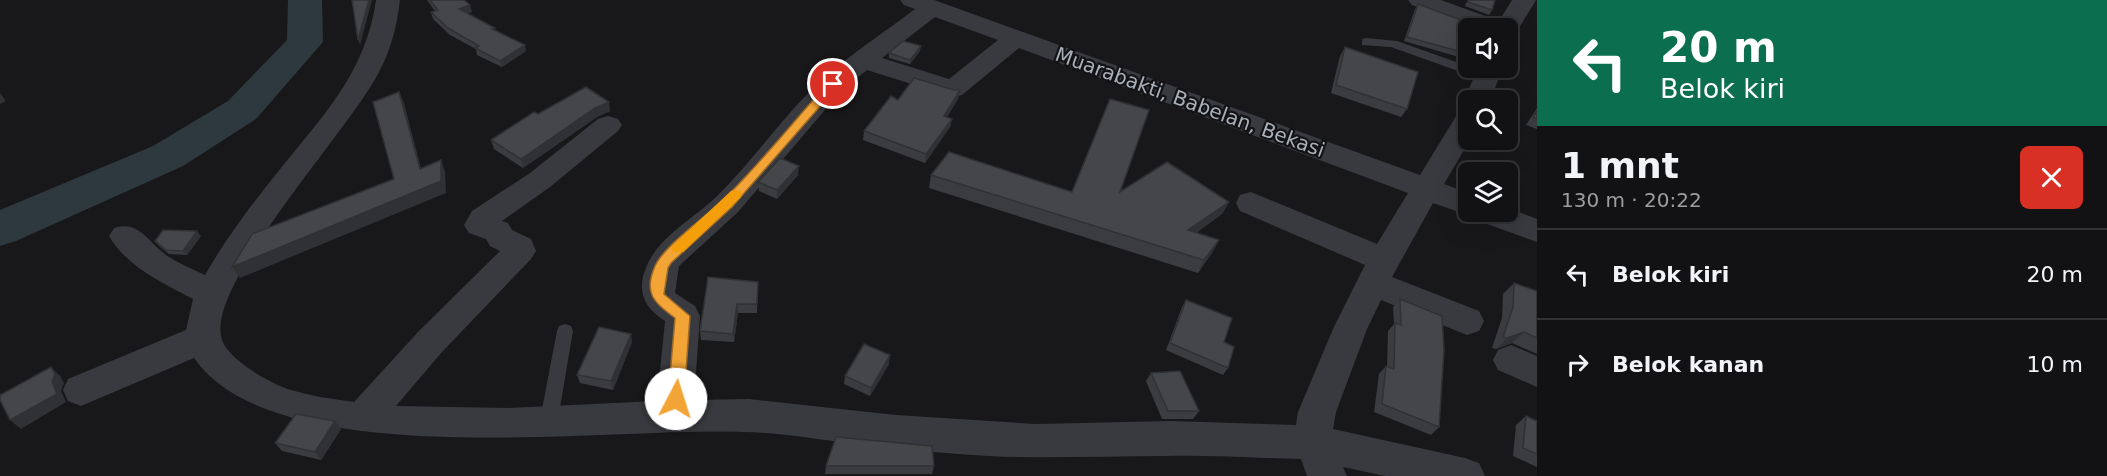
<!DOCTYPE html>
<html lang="id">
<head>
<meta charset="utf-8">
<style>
  :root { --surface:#121214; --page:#1b1b1d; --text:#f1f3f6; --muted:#9c9ea0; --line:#313234 }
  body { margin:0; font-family:"DejaVu Sans",sans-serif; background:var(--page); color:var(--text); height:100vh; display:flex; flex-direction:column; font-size:22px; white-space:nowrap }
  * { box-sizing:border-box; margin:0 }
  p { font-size:20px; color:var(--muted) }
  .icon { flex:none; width:33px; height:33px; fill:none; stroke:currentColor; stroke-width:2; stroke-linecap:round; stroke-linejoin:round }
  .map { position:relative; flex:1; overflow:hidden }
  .sheet { display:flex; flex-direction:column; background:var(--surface); width:570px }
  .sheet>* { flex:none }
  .guide { background:#0b6e4f; color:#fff; overflow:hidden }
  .controls { position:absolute; left:1458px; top:18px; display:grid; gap:12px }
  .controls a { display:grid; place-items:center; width:60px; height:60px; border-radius:9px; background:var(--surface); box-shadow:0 6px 24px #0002,0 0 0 2px var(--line); font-size:30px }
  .pin { position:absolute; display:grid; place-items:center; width:51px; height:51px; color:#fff; margin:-26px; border:3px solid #fff; border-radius:50%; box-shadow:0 2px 6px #0007 }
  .me { position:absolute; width:66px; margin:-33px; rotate:5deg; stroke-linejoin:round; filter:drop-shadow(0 0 4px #0008) }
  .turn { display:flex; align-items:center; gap:21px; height:126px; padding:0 24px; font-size:27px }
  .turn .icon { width:78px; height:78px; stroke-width:2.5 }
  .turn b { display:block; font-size:42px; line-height:51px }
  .round { display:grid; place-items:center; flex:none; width:63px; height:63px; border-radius:9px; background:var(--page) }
  .overview { display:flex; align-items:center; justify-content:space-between; height:102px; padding:0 24px }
  h1 { font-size:36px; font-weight:800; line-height:45px }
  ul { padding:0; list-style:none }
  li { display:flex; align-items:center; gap:18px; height:90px; padding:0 24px; border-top:2px solid var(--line) }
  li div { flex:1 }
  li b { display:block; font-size:22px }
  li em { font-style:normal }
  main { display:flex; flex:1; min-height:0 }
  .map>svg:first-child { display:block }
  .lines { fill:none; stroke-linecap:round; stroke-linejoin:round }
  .river { fill:#2e383f; fill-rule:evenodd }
  .service { fill:#393a3f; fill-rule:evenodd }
  .minor { fill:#393a3f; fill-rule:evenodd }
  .wall { fill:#3a3c40 }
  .shaded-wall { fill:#303134 }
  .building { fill:#44464a; stroke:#303134; stroke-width:1.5 }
  .route { fill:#f3a437; stroke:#9e6b24; stroke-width:1.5 }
  .slow { fill:#f59e0b }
  .labels { text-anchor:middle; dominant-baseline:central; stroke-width:4.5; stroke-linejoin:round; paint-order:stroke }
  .street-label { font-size:20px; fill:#aab0ba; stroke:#131315 }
</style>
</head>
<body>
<main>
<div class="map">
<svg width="1537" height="476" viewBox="0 0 1537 476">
  <rect width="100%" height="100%" fill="#18181a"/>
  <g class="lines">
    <!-- river -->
    <path class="river" d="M288,0H322L323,42L256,119L183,166L16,241L0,246V210L153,146L228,101L287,40Z"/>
    <!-- service -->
    <g class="service">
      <path d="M1366,38L1397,41L1490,74L1492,77L1486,81L1391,47L1362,45V39Z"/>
      <path d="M565,324L571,326L573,331L557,425L554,431L548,433L542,431L539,425L557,331L559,326Z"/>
    </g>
    <!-- minor -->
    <g class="minor">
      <path d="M376,0H400C397,26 391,50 378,74C348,131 210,280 221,336C224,358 271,384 291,390C311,396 333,399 354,402L418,332L500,251L490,246L486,239L469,233L464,225L472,211L530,173L598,119L608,116L618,119L622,125L618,131L550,187L502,221L508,223L512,230L531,239L536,251L531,259L442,352L396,406L507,408L657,401L665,321C645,309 636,291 646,268C657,238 693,219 716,197C754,160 784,114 824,78C852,53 885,32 915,9L904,5L900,0H934L1420,175L1458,113L1468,110L1470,140L1444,184L1468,193V212H1508V208L1537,219V242L1476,220L1472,213L1468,215L1433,203L1392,277L1479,311L1484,321L1479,331L1467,335L1381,300L1367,329L1336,412L1333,429L1465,458L1479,463L1485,476H1385L1343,467L1347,476H1307L1301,459C1256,458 1210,455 1165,456C1105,456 1047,459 988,456C948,453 908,451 869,446C827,441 786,433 744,432C611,426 275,476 194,358L81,406L68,401L63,390L68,379L186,330L193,299C163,283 127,267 109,236L114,228C139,220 148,242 166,255C178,263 192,269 205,275C225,240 251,205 277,173C321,118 366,73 376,0ZM935,17L998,40L949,79L882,58ZM1019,48L1408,193L1377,244L1251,192L1240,195L1236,203L1240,211L1365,265L1333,329L1298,412L1296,425L1170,421L1036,424L896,415L749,399L694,400L700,316L695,306L675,293L679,266L738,212L842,90L867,70L953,97L962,95Z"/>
      <path d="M1408,0H1441L1499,21L1512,0H1536L1516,33L1508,35V28H1473L1412,5Z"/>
      <path d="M1478,68H1503L1490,100H1468V106L1464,100Z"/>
      <path d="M1511,345L1537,356V387L1498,370L1493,360L1498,350Z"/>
    </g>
  </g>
  <!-- wall -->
  <g class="wall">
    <path d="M427,0H464L472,12L467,13L496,31L526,51L502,67L477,55L476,49L450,35L433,19L431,12L435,11Z"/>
    <path d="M1468,0H1495L1492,10L1489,15L1465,6Z"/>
    <path d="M1418,4L1462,52L1459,57L1404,41L1415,9Z"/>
    <path d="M1345,47L1407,109L1401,117L1331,93L1340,56Z"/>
    <path d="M920,51L910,64L889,58V53Z"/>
    <path d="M958,99L947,117L952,119L950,127L925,163L863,140L864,131L898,100Z"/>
    <path d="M1537,108V129L1526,125Z"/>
    <path d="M610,111L597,117L523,168L494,149L491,140L538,114Z"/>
    <path d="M798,175L777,199L759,191L758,182Z"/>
    <path d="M931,175L1072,192H1120L1229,202L1222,214L1196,233L1219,240L1212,253L1198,273L929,188Z"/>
    <path d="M201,236L187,255L169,254L159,246L155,241Z"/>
    <path d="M758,282L757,313H738L734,342L701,340L700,331Z"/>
    <path d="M1514,283L1537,291V354L1512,343L1496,349L1492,348L1502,318L1503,294Z"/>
    <path d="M1400,299L1439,427L1431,435L1374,412L1379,374L1386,366L1387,367L1388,331L1394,324L1393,307Z"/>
    <path d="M1186,300L1228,368L1223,375L1166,350L1182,307Z"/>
    <path d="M632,342L613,390L580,383L577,375Z"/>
    <path d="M889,364L870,396L844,384L845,376Z"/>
    <path d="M1151,373L1199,411L1193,419H1162L1146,381Z"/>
    <path d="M1526,416L1537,421V467L1513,456L1516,425Z"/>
    <path d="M341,429L321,460L282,451L275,443Z"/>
    <path d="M826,466H934L932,474H825Z"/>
  </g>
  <!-- shaded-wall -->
  <g class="shaded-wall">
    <path d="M369,0H372L360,45L358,40Z"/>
    <path d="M470,5L472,12L461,16L459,9Z"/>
    <path d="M525,45L526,51L502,67L500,61Z"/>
    <path d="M921,46L920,51L910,64V60Z"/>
    <path d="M960,90L958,99L942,125L944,116Z"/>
    <path d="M399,92L404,103L424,180L420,169Z"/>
    <path d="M0,93L6,101L0,104Z"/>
    <path d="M609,102L610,111L597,117L523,168L521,159L595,108Z"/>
    <path d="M952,119L950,127L925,163L926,154Z"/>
    <path d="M441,160L445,172L446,193L240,278L232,267Z"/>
    <path d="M799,166L798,175L777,199V190Z"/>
    <path d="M1229,202L1222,214L1182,242L1188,230Z"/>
    <path d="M197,231L201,236L187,255L183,251Z"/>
    <path d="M1219,240L1212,253L1198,273L1204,260Z"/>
    <path d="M737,304L738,313L734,342L733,334Z"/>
    <path d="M1524,332L1512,343L1496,349L1507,338Z"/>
    <path d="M631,334L632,342L613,390L611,381Z"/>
    <path d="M890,355L889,364L870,396L871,388Z"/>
    <path d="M51,367L60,376L64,383L61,391L66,402L21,429L10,420L52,382Z"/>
    <path d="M335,421L341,429L321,460L315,452Z"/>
  </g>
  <!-- building -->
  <g class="building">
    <path d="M352,0H369L358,40Z"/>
    <path d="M430,0H464L470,5L459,9L495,28L492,29L525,45L500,61L475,48L479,46L448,28L431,12L438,10Z"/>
    <path d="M1469,0H1495L1492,10L1468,2Z"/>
    <path d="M1418,4L1466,22L1462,52L1407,37Z"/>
    <path d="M903,41L921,46L910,60L889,53Z"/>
    <path d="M1345,47L1418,72L1407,109L1336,85Z"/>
    <path d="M914,78L954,90H960L944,116L952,119L926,154L864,131L891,96L898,100Z"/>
    <path d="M586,87L609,102L595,108L521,159L491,140L534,112L538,114Z"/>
    <path d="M399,92L420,169L441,160V181L232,267L252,234L394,179L373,102Z"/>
    <path d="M1110,99L1149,110L1120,192L1167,162L1229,202L1188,230L1219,240L1204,260L931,175L949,152L1072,192Z"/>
    <path d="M1537,111V119L1533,117Z"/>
    <path d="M780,158L799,166L777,190L758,182Z"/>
    <path d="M163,230L197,231L183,251L166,250L155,241Z"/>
    <path d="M708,277L758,282L757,304H737L733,334L700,331Z"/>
    <path d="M1514,283L1537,291V338L1524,332L1507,338L1503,337L1513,307Z"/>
    <path d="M1400,299L1442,316L1444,350L1439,427L1382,404L1386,366L1394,369L1395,323L1401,325Z"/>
    <path d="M1186,300L1232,318L1224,342L1234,347L1228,368L1170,343Z"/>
    <path d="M599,327L631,334L611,381L577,375Z"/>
    <path d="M864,344L890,355L871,388L845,376Z"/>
    <path d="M51,367L55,374L52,382L57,394L10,420L0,400V395Z"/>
    <path d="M1180,371L1199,411H1168L1151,373Z"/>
    <path d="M296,414L335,421L315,452L275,443Z"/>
    <path d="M1526,416L1537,421V454L1523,448Z"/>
    <path d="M836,437L932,446L934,466H826Z"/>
  </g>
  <!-- route -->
  <path class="route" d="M833,81L837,82V87L732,207L671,263L668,268L664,294L690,316L684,399L682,403L676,405L670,403L668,399L675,318C654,303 643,293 655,266C664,246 704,218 721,202C759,165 793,122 829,82Z"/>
  <!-- slow -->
  <path class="slow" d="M735,190L740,191L742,194L740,198L683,252H673L671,249L673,245L731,191Z"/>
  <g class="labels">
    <!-- street labels -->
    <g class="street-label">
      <text transform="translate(1190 102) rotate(20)">Muarabakti, Babelan, Bekasi</text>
    </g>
  </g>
</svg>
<div class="controls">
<a><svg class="icon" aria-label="sound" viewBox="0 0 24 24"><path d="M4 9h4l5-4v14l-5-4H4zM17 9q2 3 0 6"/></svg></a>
<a><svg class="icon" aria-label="search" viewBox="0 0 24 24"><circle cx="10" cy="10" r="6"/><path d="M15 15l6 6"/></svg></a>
<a><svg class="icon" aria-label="layers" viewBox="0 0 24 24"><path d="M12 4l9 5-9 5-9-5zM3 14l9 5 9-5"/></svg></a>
</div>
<div class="pin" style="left:833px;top:84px;background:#d93025"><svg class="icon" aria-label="arrive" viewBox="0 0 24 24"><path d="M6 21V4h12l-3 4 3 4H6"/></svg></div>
<svg class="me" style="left:676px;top:399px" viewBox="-20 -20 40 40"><circle r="19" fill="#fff"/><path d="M0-13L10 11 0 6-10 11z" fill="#f3a437"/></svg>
</div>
<section class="sheet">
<div class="guide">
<div class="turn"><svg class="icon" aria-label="left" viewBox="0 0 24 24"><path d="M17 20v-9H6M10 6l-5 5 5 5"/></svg><div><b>20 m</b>Belok kiri</div></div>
</div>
<div class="overview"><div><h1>1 mnt</h1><p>130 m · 20:22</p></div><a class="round" style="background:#d93025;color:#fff"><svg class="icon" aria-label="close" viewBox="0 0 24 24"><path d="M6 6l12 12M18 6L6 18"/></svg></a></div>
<ul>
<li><svg class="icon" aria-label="left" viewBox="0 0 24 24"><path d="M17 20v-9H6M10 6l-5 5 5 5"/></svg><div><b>Belok kiri</b></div><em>20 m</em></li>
<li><svg class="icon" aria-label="right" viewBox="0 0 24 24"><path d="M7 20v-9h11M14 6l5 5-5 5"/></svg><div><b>Belok kanan</b></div><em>10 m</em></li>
</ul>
</section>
</main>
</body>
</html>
